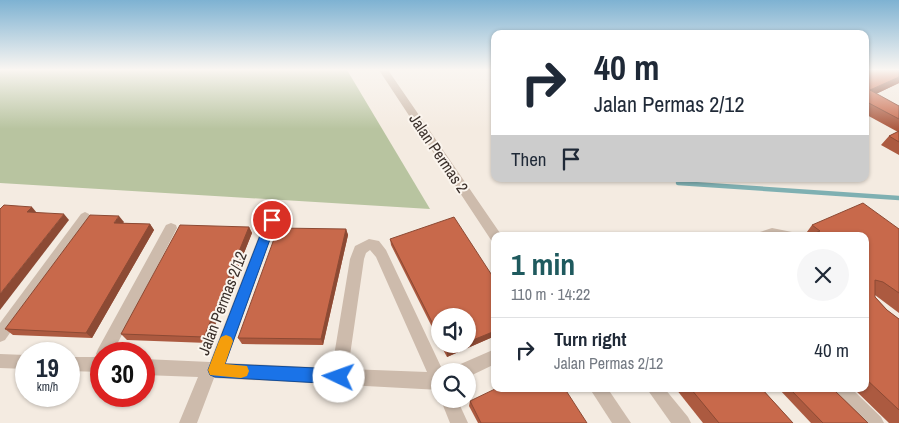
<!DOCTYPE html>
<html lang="en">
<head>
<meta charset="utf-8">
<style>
  :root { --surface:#fff; --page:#f6f6f7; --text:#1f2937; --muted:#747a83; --line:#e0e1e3; --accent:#1f5a5e }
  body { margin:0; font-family:"Archivo Narrow",sans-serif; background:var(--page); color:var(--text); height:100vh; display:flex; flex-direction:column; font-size:19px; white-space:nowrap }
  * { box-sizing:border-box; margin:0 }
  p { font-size:16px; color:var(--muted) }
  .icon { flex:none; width:28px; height:28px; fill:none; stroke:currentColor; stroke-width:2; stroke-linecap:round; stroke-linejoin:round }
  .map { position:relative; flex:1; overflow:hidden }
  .panel { position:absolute; left:491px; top:232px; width:378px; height:160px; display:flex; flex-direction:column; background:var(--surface); border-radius:10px; box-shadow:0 1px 4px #0004 }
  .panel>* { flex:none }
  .hud { position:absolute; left:491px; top:30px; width:378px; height:152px; border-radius:10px; box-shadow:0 1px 4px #0004; background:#fff; color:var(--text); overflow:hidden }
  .buttons { position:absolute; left:431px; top:308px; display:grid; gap:10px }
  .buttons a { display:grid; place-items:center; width:45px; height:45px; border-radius:50%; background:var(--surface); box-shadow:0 1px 4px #0004; font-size:25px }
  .speed { position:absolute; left:15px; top:342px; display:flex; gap:10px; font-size:25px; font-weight:700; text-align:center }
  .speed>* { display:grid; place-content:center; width:65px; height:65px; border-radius:50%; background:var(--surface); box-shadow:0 1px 4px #0004; line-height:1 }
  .speed small { font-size:12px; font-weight:400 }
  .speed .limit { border:8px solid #d22; background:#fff; color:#111 }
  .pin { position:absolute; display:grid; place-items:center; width:42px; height:42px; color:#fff; margin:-21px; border:2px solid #fff; border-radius:50%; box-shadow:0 1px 5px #0007 }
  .me { position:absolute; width:55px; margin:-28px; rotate:273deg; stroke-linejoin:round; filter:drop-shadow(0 0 4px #0008) }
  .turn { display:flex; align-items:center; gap:18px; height:105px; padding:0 20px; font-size:22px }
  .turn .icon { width:65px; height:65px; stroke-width:2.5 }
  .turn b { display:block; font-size:35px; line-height:42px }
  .then { display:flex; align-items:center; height:48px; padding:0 20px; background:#0003; gap:10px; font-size:19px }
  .round { display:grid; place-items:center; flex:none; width:52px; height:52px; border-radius:26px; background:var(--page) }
  .summary { display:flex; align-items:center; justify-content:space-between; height:85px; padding:0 20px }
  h1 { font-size:30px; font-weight:800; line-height:38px; color:var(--accent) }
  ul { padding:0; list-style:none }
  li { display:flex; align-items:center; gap:15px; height:65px; padding:0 20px; border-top:1px solid var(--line) }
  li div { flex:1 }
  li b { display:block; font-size:19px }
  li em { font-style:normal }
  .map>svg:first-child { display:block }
  .green { fill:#b8c4a0 }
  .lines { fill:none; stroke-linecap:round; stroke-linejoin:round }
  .stream { stroke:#7fb0b2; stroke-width:4.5 }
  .street { fill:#cdbbac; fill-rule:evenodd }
  .wall { fill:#ac5a40 }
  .shaded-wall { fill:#8c4a34 }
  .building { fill:#c8694b; stroke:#8c4a34 }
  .route { fill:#1a73e8; stroke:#114b97 }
  .slow { fill:#f59e0b }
  .labels { text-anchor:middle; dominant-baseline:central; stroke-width:4; stroke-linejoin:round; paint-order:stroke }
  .street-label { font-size:16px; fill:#3b302b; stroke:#fbf5ee }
</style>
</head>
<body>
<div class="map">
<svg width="899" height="423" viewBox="0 0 899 423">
  <rect width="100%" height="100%" fill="#f4ebe1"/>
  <!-- green -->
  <path class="green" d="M0,70H347L430,209L0,183Z"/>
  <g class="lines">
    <!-- stream -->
    <path class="stream" d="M678,183L899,198"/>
    <!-- street -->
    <g class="street">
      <path d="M379,70H388L502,236H495V241L491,240Z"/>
      <path d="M85,212L89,214L91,217L89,220L5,340L0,342V323L81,214Z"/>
      <path d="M271,215L275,217L277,220L226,363L332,368L350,259L355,246L369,239L379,241L386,250L443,371H440V390L214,378L197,423H179L198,377L144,375V359L210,362L265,220L267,217ZM370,250L376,257L427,372L348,369L364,259L366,253Z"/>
      <path d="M171,223L176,225L177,228L112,354H101V372L69,371V357H98L96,354L98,349L166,225Z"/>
      <path d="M772,228L792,232L794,236H759L760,232Z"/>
      <path d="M495,349V364L468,377V371H454L456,366Z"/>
      <path d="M0,354L26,355V369L0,368Z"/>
      <path d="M590,389H608L631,423H612Z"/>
      <path d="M647,389H665L688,417L691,423H671Z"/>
      <path d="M832,389H852L881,417L884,423H863L834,395Z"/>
      <path d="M440,398L457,399L468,423H450Z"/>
    </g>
  </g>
  <!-- wall -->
  <g class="wall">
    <path d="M865,70H899V83L876,94L899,106V155L881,145L889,136L898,132L865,114Z"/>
    <path d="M124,222L123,223L150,224L154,230L92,338L13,335L5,329Z"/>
    <path d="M812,225L899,229V313L875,295V297L887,310L899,319V423H889L854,389H865V236H804Z"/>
    <path d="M249,227L252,233L208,343L127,340L121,334Z"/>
    <path d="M346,229L348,235L323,345L242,344L238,338Z"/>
    <path d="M390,239L495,280V336L447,357L440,344H468L440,316V343L391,245Z"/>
    <path d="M676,389H762L793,423H703Z"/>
    <path d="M779,389H833L868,423H811Z"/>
    <path d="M470,401L587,423H478L469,406Z"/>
  </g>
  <!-- shaded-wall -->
  <g class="shaded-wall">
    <path d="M899,77V83L865,99L870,90Z"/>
    <path d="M32,207L37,213L27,212Z"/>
    <path d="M64,214L69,220L0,310V294Z"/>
    <path d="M119,216L124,222L119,229L114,223Z"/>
    <path d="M150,224L154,230L92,338L86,333Z"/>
    <path d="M249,227L252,233L208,343L204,337Z"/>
    <path d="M346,229L348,235L323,345L321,339Z"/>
    <path d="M495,331V336L447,357V351L464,344H468V342Z"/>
  </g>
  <!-- building -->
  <g class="building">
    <path d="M865,70H899V77L870,90L899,106V119L865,101Z"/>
    <path d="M899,131V142L889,136Z"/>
    <path d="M863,203L899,229V293L883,282L875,280V297L887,310L899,319V410L865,378V236H808L820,231L812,225Z"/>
    <path d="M4,205L32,207L27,212L64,214L0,294V209Z"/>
    <path d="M90,215L119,216L114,223L150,224L86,333L5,329Z"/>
    <path d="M454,217L495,280V331L468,342V316H440V338L390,239Z"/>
    <path d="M180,225L249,227L204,337L121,334Z"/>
    <path d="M278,228L346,229L321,339L238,338Z"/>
    <path d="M443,344H464L447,351Z"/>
    <path d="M495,389H565L587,423H481L470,401Z"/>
    <path d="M691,389H762L793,423H719Z"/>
    <path d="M790,389H833L868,423H823Z"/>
  </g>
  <!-- sky -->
  <linearGradient id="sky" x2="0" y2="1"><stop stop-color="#7eb2d2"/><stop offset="0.54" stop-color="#faf6f2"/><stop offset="1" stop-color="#faf6f2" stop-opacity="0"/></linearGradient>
  <rect width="899" height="129" fill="url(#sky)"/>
  <!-- route -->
  <path class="route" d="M272,215L277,220L225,364L339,369L344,372L346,377L344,382L339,384L215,377L210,375L208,370L266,220Z"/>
  <!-- slow -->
  <path class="slow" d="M226,335L231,337L233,341L225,364L247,366L249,371L247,376L241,378L210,375L208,370L219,341L221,337Z"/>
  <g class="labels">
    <!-- street labels -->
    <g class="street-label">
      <text transform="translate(439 153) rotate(56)">Jalan Permas 2</text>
      <text transform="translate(222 303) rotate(-69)">Jalan Permas 2/12</text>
    </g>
  </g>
</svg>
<div class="buttons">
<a><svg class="icon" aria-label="sound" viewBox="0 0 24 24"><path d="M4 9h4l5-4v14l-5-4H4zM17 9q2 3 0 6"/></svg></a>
<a><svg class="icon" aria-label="search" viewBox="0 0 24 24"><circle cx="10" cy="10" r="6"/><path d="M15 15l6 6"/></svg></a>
</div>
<div class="speed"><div>19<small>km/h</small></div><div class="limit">30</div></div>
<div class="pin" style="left:272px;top:220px;background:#d93025"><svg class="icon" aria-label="arrive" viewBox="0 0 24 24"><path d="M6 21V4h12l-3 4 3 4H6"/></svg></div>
<svg class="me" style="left:339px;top:377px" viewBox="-20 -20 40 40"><circle r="19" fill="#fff"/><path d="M0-13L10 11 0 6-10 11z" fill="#1a73e8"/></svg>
<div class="hud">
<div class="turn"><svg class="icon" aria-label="right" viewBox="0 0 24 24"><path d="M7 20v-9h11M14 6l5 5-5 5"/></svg><div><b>40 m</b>Jalan Permas 2/12</div></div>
<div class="then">Then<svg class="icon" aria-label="arrive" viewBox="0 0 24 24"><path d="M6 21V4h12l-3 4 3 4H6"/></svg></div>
</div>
<section class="panel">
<div class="summary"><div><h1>1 min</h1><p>110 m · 14:22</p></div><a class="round"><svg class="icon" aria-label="close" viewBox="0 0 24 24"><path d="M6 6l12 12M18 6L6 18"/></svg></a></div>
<ul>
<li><svg class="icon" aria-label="right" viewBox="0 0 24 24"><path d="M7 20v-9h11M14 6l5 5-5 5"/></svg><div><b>Turn right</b><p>Jalan Permas 2/12</p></div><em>40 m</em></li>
</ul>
</section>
</div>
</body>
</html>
